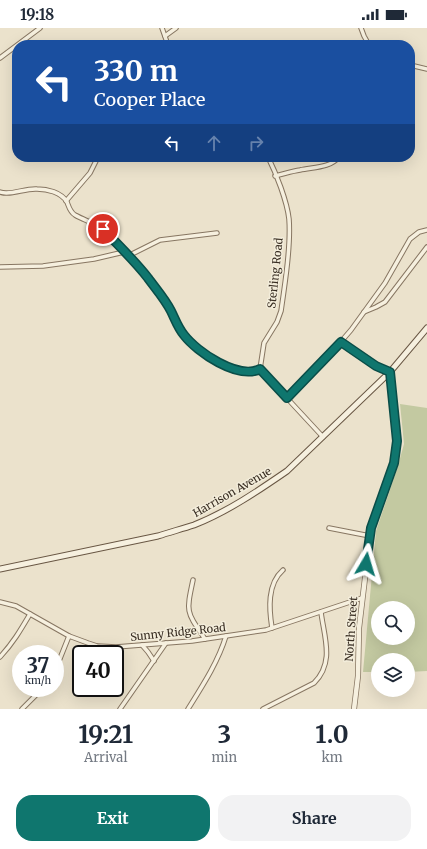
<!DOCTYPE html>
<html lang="en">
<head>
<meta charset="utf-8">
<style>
  :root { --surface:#fff; --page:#f2f2f3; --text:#1f2937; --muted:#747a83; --accent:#0f766e }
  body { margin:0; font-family:Merriweather,serif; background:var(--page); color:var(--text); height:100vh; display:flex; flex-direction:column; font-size:15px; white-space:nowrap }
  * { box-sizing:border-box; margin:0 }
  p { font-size:13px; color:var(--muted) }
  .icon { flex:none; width:22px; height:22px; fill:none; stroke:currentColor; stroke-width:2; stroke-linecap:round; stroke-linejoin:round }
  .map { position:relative; height:681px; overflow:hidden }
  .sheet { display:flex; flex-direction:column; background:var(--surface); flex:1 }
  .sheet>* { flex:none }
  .top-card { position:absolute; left:12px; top:12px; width:403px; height:122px; border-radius:16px; box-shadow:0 4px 16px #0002; background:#1a4fa0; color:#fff; overflow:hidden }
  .fabs { position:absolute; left:371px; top:573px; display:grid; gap:8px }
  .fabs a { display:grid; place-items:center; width:44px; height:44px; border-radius:50%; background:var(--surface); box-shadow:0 4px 16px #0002; font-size:20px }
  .speed { position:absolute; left:12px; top:617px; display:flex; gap:8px; font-size:20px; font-weight:700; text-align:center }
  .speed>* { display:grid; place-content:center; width:52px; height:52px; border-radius:50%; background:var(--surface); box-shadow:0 4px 16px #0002; line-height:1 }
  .speed small { font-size:10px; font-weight:400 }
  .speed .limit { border:2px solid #111; border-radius:6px; background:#fff; color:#111 }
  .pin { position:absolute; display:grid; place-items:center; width:34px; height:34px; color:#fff; margin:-17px; border:2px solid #fff; border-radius:50%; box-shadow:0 1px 4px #0007 }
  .me { position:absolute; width:44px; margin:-22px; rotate:7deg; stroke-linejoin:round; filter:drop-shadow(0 0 3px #0008) }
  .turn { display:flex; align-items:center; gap:14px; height:84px; padding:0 16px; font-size:18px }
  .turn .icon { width:52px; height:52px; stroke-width:2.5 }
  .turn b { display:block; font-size:28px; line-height:34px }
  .lanes { display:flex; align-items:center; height:38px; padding:0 16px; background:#0003; justify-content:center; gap:20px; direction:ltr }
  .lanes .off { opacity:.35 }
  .eta { display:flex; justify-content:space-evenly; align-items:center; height:68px; text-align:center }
  .eta b { font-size:24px; font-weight:700; line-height:28px }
  .cta { display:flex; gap:8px; margin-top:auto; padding:8px 16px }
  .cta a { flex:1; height:46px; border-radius:16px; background:var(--accent); color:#fff; font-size:16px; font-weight:700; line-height:46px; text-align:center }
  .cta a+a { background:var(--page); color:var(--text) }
  .status { display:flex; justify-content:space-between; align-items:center; height:28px; padding:0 20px; background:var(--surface); direction:ltr }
  .status svg { height:11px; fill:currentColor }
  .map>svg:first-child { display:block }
  .green { fill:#c3c9a1; fill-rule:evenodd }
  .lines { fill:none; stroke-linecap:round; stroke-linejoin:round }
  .minor-casing { stroke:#877662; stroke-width:5.5 }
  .tertiary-casing { stroke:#877662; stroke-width:6 }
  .secondary-casing { stroke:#695744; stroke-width:7 }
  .minor { stroke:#f6f0df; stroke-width:3.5 }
  .tertiary { stroke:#f6f0df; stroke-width:4.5 }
  .secondary { stroke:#f6f0df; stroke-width:5 }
  .route-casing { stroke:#0a4d48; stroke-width:10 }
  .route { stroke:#0f766e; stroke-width:7 }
  .labels { text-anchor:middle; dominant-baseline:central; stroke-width:3; stroke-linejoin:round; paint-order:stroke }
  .street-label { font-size:11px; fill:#392e23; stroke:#f3eddb }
</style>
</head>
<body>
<div class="status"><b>19:18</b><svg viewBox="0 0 49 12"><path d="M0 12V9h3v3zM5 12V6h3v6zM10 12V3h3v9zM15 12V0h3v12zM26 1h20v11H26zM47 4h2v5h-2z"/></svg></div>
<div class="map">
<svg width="427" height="681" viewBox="0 0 427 681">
  <rect width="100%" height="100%" fill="#ebe2cc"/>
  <!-- green -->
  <path class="green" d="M400,376L427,380V643L408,644V632H378V644H363L376,503L397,441L404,416ZM378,580H408V610H378Z"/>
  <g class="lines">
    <!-- minor casing -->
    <g class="minor-casing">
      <g id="minor">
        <path d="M162,0L168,17"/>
        <path d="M361,0L364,8L369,17"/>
        <path d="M165,8L176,0"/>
        <path d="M0,30L40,0"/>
        <path d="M410,37L427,41"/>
        <path d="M268,129C276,145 287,173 289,191C291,217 285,256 281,283L277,294L264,315L260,341L323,409"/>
        <path d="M275,148C284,146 292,143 300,142C314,139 330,140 339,129"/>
        <path d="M0,164C10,168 25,160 37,161C47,161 61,164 67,174C69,179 70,184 75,187C84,192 94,195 103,201C118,218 135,233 148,250C156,261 165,271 171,283C175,291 178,300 184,307C197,324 238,352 260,341"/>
        <path d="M66,173L90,145L98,129"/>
        <path d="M128,228L160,212L217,205"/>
        <path d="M0,239L43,238L94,231L124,224"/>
        <path d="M364,284L376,279L385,274L427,219"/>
        <path d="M341,314L376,338L390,344"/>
        <path d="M287,370L326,331L351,302L385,255L410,211L419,204L427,202"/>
        <path d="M329,500L370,508"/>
        <path d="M193,552C186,585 186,583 205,611"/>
        <path d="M0,574L16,578L69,608L88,615L97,618L116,619L192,613L266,602L362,570"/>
        <path d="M272,600C269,581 267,556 283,542"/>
        <path d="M142,617L148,624L154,633"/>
        <path d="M0,629C13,615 20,603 30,586"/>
        <path d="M55,643L69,608"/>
        <path d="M22,681L43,660"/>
        <path d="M120,681L166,615"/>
        <path d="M188,681C203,657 218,634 226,608"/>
        <path d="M263,681L314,655C335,634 324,609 321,584"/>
      </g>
    </g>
    <!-- tertiary casing -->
    <g class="tertiary-casing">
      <path id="tertiary" d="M354,681L358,648L359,600L371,500L393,435L397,413L390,344"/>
    </g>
    <!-- secondary casing -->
    <g class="secondary-casing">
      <path id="secondary" d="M0,541L158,508C170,504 182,501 194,497C227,484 258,463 287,443L390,344L427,300"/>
    </g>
    <!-- minor -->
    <use href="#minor" class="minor"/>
    <!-- tertiary -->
    <use href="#tertiary" class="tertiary"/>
    <!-- secondary -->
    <use href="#secondary" class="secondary"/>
  </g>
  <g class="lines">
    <!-- route casing -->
    <g class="route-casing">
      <path id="route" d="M103,201C118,217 135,233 148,250C156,261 165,271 171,283C175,291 178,300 184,307C197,324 238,352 260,341L287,370L341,314L376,338L390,344L397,413L394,435L371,500L366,536"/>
    </g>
    <!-- route -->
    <use href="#route" class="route"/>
  </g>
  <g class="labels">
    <!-- street labels -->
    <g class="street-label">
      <text transform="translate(275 245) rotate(-84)">Sterling Road</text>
      <text transform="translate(232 464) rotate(-30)">Harrison Avenue</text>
      <text transform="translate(351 601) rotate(-86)">North Street</text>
      <text transform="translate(178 604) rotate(-6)">Sunny Ridge Road</text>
    </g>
  </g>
</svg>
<div class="fabs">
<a><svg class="icon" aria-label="search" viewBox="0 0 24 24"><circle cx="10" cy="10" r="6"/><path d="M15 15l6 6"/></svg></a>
<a><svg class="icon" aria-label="layers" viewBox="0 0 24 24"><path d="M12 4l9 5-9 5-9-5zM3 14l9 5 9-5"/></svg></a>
</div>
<div class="speed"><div>37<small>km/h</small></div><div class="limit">40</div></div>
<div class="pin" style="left:103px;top:201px;background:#d93025"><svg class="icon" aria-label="arrive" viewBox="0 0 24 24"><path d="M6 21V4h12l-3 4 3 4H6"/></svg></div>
<svg class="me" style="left:366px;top:536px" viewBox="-20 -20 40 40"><path d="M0-17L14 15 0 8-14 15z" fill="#0f766e" stroke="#fff" stroke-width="4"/></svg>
<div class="top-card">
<div class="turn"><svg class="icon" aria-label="left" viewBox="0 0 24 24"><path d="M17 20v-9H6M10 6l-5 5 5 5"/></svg><div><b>330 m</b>Cooper Place</div></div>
<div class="lanes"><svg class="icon" aria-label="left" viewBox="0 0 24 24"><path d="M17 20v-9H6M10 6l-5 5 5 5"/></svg><svg class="icon off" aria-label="ahead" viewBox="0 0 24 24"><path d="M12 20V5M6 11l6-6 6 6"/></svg><svg class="icon off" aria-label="right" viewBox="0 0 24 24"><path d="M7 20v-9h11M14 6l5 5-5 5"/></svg></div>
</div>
</div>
<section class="sheet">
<div class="eta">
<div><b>19:21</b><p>Arrival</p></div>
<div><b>3</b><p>min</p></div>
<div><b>1.0</b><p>km</p></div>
</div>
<div class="cta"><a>Exit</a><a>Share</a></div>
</section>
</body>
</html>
